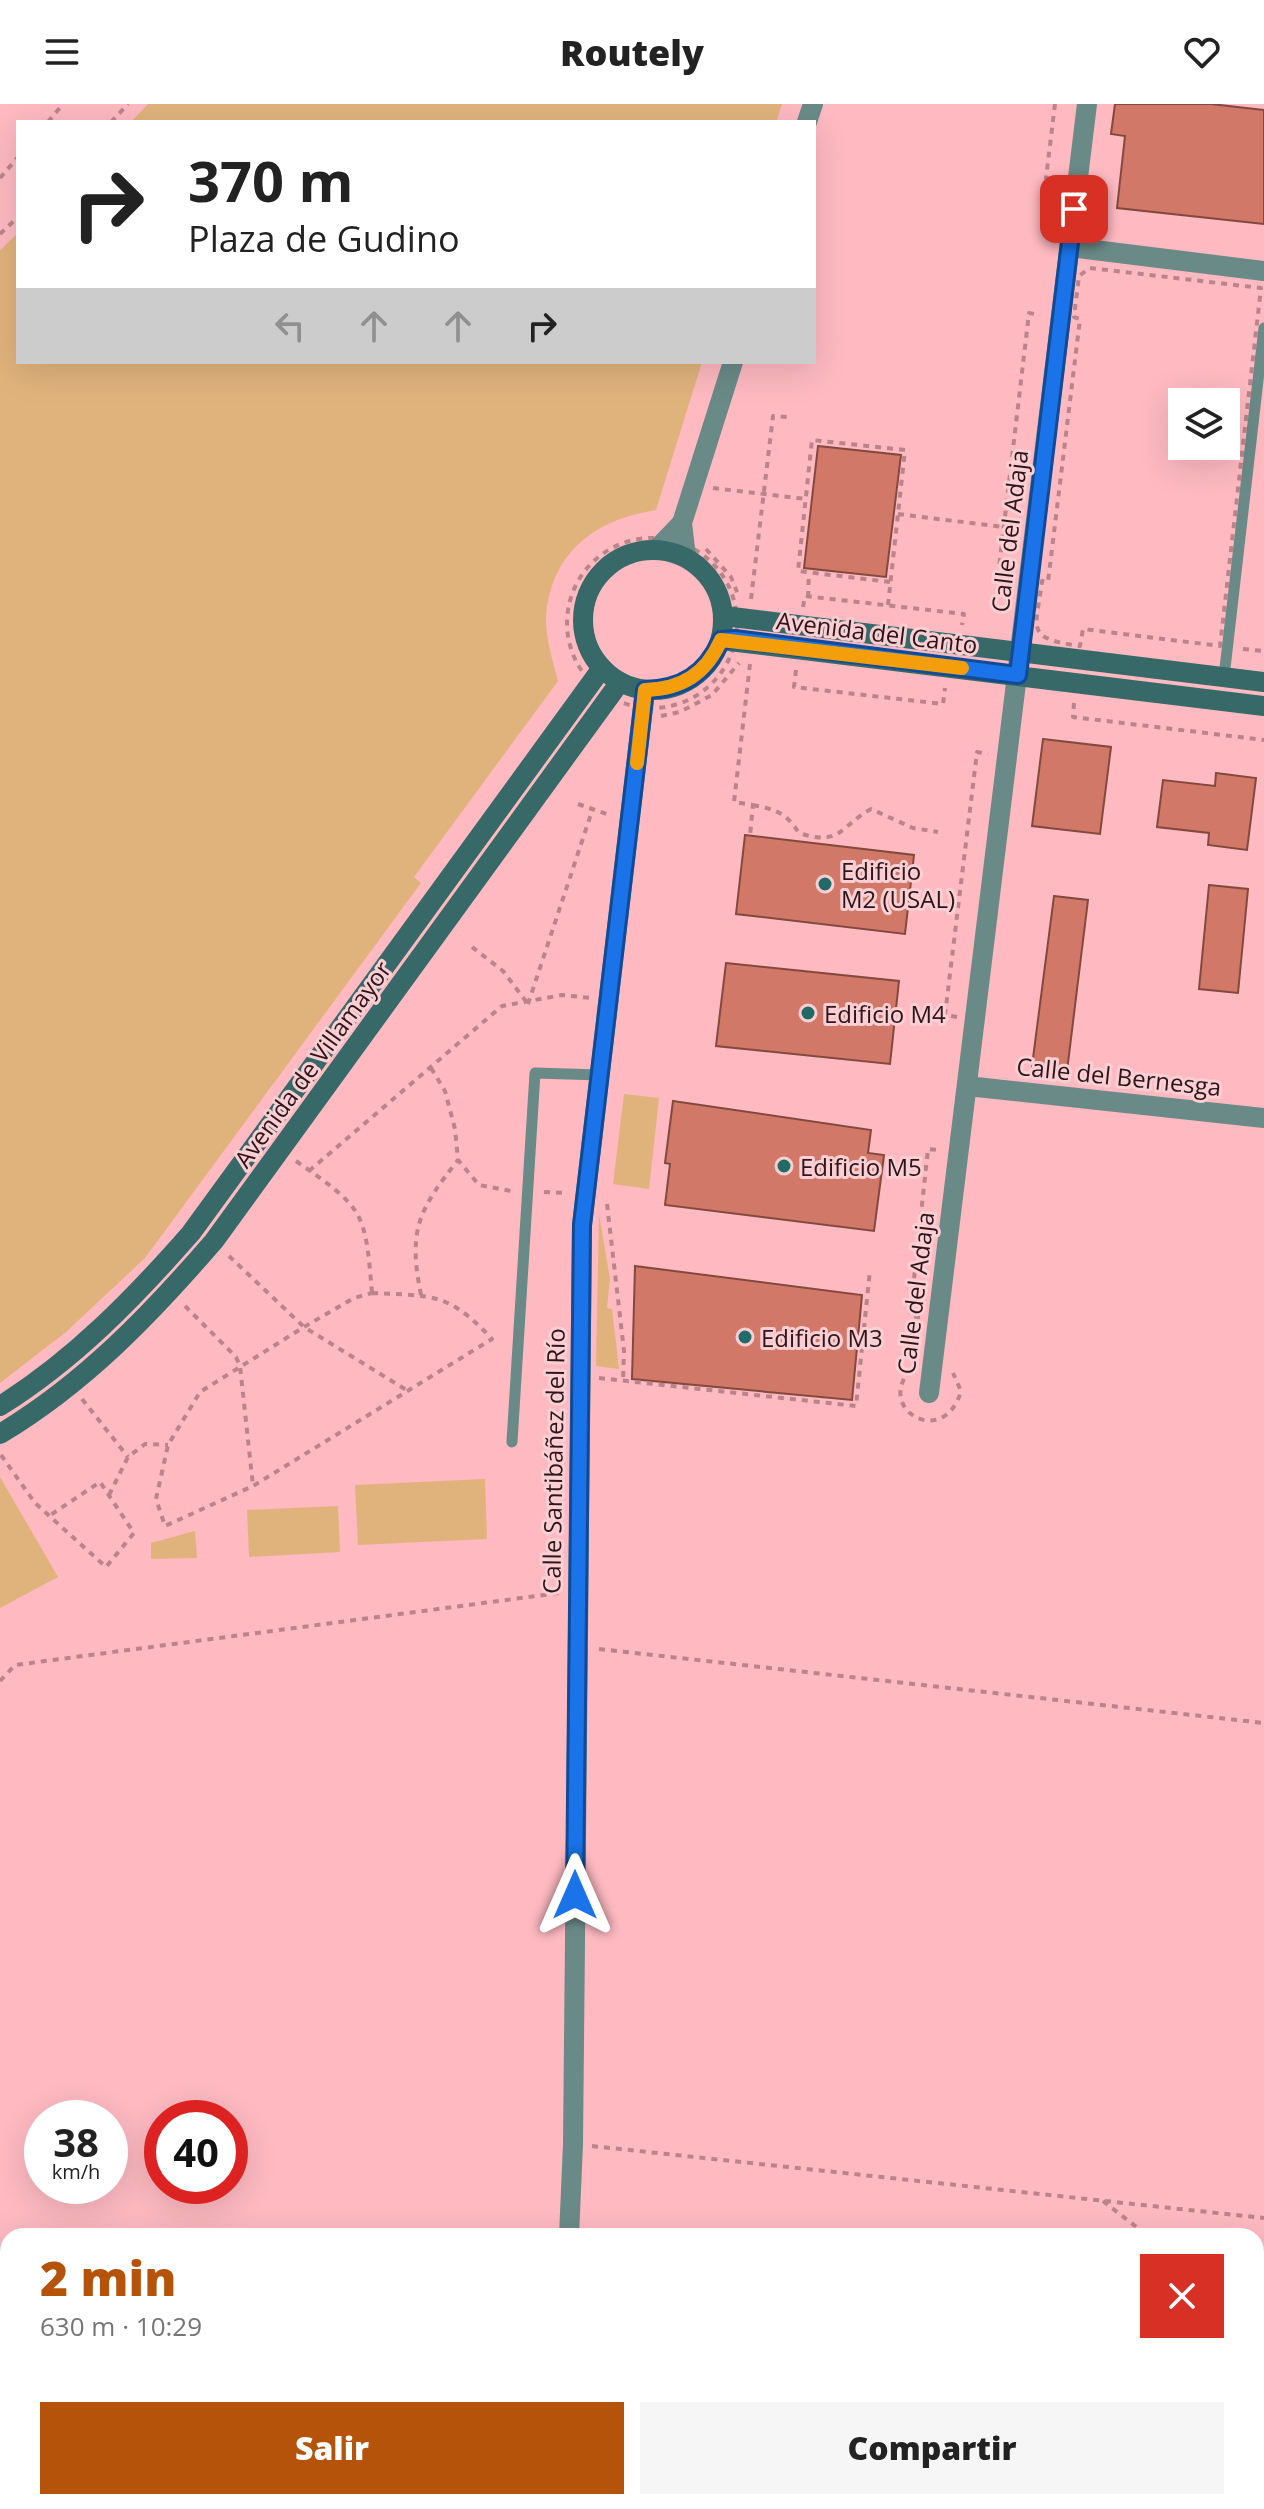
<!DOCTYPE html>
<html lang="es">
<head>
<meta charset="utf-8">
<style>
  :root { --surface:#fff; --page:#f6f6f6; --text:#222; --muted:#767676; --accent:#b45309 }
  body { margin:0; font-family:"Open Sans",sans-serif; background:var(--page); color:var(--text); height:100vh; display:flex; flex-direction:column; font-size:30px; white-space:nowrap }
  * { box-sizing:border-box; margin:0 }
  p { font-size:26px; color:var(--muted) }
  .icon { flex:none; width:44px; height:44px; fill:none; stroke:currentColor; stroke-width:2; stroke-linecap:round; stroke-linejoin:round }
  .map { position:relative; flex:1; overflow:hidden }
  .side { position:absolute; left:0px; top:2124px; width:1264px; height:282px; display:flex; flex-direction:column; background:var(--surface); border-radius:24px 24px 0 0; box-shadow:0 8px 32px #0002 }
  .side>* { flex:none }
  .hud { position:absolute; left:16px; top:16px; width:800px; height:244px; border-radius:0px; box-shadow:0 8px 32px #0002; background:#fff; color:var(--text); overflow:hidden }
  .buttons { position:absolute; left:1168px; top:284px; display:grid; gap:16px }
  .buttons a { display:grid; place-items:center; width:72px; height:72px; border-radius:0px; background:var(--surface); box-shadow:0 8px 32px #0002; font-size:40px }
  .speed { position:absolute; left:24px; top:1996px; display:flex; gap:16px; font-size:40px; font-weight:700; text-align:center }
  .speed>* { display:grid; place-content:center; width:104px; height:104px; border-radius:50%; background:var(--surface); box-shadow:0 8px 32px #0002; line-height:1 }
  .speed small { font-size:20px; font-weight:400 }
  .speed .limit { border:12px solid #d22; background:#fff; color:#111 }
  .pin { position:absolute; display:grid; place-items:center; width:68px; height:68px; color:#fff; margin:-34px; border-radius:16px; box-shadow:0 4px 12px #0006 }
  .me { position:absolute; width:88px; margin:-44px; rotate:0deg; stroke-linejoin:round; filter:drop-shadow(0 0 6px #0008) }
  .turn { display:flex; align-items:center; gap:28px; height:168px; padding:0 40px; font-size:36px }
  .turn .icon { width:104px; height:104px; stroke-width:2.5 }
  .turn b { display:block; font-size:56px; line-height:68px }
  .lanes { display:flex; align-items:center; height:76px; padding:0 40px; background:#0003; justify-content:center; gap:40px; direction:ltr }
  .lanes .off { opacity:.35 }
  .round { display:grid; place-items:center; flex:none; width:84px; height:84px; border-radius:0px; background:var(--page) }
  .overview { display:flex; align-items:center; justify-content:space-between; height:136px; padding:0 40px }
  h1 { font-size:48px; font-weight:800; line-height:60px; color:var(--accent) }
  .button { display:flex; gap:16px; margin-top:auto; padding:16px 40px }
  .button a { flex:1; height:92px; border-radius:0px; background:var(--accent); color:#fff; font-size:32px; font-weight:800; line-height:92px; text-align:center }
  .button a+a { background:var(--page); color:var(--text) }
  header { display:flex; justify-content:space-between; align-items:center; height:104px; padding:0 40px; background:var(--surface); font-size:36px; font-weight:800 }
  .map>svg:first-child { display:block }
  .green { fill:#e1b37c }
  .building { fill:#d17868; stroke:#83493f; stroke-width:2 }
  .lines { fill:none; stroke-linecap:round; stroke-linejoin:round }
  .path { stroke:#bb848b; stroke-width:4; stroke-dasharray:6 6; stroke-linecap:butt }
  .service { stroke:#6a8a88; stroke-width:11 }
  .minor { stroke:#6a8a88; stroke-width:20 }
  .tertiary { stroke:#6a8a88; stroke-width:20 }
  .secondary { stroke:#366967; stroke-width:20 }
  .route-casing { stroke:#114b97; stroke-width:20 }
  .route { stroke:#1a73e8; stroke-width:14 }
  .slow { stroke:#f59e0b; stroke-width:14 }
  .poi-dot { fill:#206b68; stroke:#facfd3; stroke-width:3 }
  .labels { text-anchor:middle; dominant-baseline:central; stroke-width:6; stroke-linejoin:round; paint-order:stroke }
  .street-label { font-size:24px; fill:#2e1519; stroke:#facfd3 }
  .poi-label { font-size:24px; fill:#2e1519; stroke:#facfd3; text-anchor:start }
</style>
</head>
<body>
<header><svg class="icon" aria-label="menu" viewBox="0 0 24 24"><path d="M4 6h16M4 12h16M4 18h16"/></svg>Routely<svg class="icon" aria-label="heart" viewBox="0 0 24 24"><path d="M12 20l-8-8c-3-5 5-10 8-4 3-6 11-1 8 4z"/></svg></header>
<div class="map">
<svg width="1264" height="2405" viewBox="0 0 1264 2405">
  <rect width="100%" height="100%" fill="#feb9c1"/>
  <!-- green -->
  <g class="green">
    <path d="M148,0H782L776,18H131Z"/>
    <path d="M18,129V258H702L656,406C600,415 557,442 547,502C543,527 552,554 558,577L414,773L421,779L145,1154L66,1228L0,1279V146Z"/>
    <path d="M624,990L659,994L649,1085L613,1080Z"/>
    <path d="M599,1110L610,1175L607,1204L612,1205L619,1265L596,1262Z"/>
    <path d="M0,1373L58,1473L0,1504Z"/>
    <path d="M485,1375L487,1435L358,1441L355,1381Z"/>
    <path d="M338,1402L340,1448L249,1453L247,1406Z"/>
    <path d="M195,1427L197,1454L151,1455V1439Z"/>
  </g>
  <!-- building -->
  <g class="building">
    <path d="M1115,0H1211L1264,6V120L1117,104L1125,32L1111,30Z"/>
    <path d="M818,342L901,351L886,473L804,464Z"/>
    <path d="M1043,635L1111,643L1100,730L1032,722Z"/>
    <path d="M1216,669L1256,674L1247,746L1208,741L1209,729L1157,723L1163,676L1215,682Z"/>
    <path d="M745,731L914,751L905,830L736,810Z"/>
    <path d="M1209,781L1248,785L1238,889L1199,885Z"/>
    <path d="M1054,792L1088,796L1067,967L1032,962Z"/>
    <path d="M726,859L899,877L890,960L716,942Z"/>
    <path d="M673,997L871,1026L868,1049L884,1051L874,1127L665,1101L670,1060L665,1059Z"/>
    <path d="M635,1162L862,1191L852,1296L632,1275Z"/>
  </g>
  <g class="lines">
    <!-- path -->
    <g class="path">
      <path d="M1055,0L1046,74L1057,76"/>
      <path d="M48,18L63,0"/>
      <path d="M111,18L128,0"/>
      <path d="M0,74L18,53"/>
      <path d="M0,130L18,113"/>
      <path d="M1090,164L1261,184L1220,542L1083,525L1080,542C1024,534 1036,526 1042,477L1048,478L1080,215L1074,213L1079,172Z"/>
      <path d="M713,384L806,395"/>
      <path d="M898,410L1003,423"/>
      <circle cx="652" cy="519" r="85"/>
      <path d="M706,445L731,473L739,493"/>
      <path d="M1010,474L998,472L1029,209L1040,211"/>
      <path d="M808,493L809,469"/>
      <path d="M751,495L773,312L787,313"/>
      <path d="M888,501L905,346L812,336L798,467L890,478"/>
      <path d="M803,503L805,492L964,510L962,521"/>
      <path d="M1243,545L1264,547"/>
      <path d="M750,560L734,698L753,701L750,731"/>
      <path d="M796,566L794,583L943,600L945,584"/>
      <path d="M1074,599L1073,613L1264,636"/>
      <path d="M661,612L680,608L712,591L739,559"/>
      <path d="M578,700L612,712"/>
      <path d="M753,701C777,706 786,709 799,729C841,743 840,722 871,705L913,724L938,728"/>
      <path d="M472,843L503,867L528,900"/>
      <path d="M528,900L592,707"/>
      <path d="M957,913L945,911L977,648L988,650"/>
      <path d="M431,964L445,987L455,1025L458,1056L479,1081L511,1087"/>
      <path d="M296,1057C364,1105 365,1105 372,1189"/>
      <path d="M309,1067L502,902L562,891L591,894"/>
      <path d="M544,1088L567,1089"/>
      <path d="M607,1100L624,1247L623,1277"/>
      <path d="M229,1152L304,1223L408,1287"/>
      <path d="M372,1189C433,1192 448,1188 492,1235L253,1382L165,1422L156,1395L168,1341L200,1288L304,1223L354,1194Z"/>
      <path d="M421,1191C408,1126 418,1107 458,1056"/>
      <path d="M185,1202L236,1253L240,1262L253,1382"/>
      <path d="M920,1213L910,1212L928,1045L940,1046"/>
      <path d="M911,1265C874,1305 944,1346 961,1287L953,1269"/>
      <path d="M599,1274L856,1302L870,1166"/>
      <path d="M82,1295L128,1353"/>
      <path d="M1,1351L35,1399L106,1463L134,1429L100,1378L49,1412"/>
      <path d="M109,1391L128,1353L145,1340L168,1341"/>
      <path d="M599,1545L1264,1619"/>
      <path d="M0,1577L15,1561L559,1489"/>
      <path d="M592,2042L1264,2114"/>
      <path d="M1103,2097L1148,2132"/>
      <path d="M1256,2214L1264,2221"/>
      <path d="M318,2405H432"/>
    </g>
    <!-- service -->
    <g class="service">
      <path d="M1224,573L1264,224"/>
      <path d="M512,1338L535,969L600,971"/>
    </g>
    <!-- minor -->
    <g class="minor">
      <path d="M1070,143L1264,167"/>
      <path d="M967,982L1264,1014"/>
      <path d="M929,1289L1087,0"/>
    </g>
    <!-- tertiary -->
    <g class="tertiary">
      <path d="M807,18L813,0"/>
      <path d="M657,445L682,419"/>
      <path d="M686,453L682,419L733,258"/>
      <path d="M569,2132L573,2040L582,1121L645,586"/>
      <path d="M555,2405L556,2398"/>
    </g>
    <!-- secondary -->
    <g class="secondary">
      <circle cx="653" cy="516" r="70"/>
      <path d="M724,512L1264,578"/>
      <path d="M721,536L1264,602"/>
      <path d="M0,1302C74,1256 134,1194 191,1129L602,564"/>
      <path d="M0,1330C85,1279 150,1211 214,1137L620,578"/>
    </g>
  </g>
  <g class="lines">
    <!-- route casing -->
    <g class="route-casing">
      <path id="route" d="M575,1791L582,1121L645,586C682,585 706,570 721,536L735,535L1018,571L1074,105"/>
    </g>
    <!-- route -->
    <use href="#route" class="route"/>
    <!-- slow -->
    <path class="slow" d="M637,659L645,586C682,585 706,570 721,536L962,564"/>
  </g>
  <!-- markers -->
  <g class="poi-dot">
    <circle cx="825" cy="780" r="8"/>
    <circle cx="808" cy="909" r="8"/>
    <circle cx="784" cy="1062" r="8"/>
    <circle cx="745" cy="1233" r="8"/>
  </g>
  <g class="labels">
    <!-- street labels -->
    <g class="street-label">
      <text transform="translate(1009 427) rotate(-83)">Calle del Adaja</text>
      <text transform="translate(877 528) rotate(7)">Avenida del Canto</text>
      <text transform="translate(312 960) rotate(-54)">Avenida de Villamayor</text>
      <text transform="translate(1119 972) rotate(6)">Calle del Bernesga</text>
      <text transform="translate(915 1189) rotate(-83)">Calle del Adaja</text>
      <text transform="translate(553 1357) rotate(-89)">Calle Santibáñez del Río</text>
    </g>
    <!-- poi labels -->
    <g class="poi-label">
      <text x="841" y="766">Edificio<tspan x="841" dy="28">M2 (USAL)</tspan></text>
      <text x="824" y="909">Edificio M4</text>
      <text x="800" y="1062">Edificio M5</text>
      <text x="761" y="1233">Edificio M3</text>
    </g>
  </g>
</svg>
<div class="buttons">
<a><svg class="icon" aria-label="layers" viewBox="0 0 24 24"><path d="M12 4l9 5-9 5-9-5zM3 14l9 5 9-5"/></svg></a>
</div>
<div class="speed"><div>38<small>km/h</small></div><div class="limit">40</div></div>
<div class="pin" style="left:1074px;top:105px;background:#d93025"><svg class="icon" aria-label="arrive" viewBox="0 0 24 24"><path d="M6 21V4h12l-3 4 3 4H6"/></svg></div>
<svg class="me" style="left:575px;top:1791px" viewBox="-20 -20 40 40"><path d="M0-17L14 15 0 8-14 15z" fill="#1a73e8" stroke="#fff" stroke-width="4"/></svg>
<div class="hud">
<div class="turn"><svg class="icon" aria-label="right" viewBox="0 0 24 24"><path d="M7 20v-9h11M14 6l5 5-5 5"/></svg><div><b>370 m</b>Plaza de Gudino</div></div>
<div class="lanes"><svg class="icon off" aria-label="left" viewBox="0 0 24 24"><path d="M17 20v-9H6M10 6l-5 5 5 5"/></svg><svg class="icon off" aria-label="ahead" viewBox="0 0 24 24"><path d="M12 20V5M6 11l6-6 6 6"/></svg><svg class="icon off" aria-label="ahead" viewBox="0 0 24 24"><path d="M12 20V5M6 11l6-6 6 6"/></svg><svg class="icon" aria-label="right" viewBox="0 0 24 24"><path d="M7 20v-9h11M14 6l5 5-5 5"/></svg></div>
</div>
<section class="side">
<div class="overview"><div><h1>2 min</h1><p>630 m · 10:29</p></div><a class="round" style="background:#d93025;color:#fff"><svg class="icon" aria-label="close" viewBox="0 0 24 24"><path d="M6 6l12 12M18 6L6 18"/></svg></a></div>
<div class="button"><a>Salir</a><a>Compartir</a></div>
</section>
</div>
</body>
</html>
